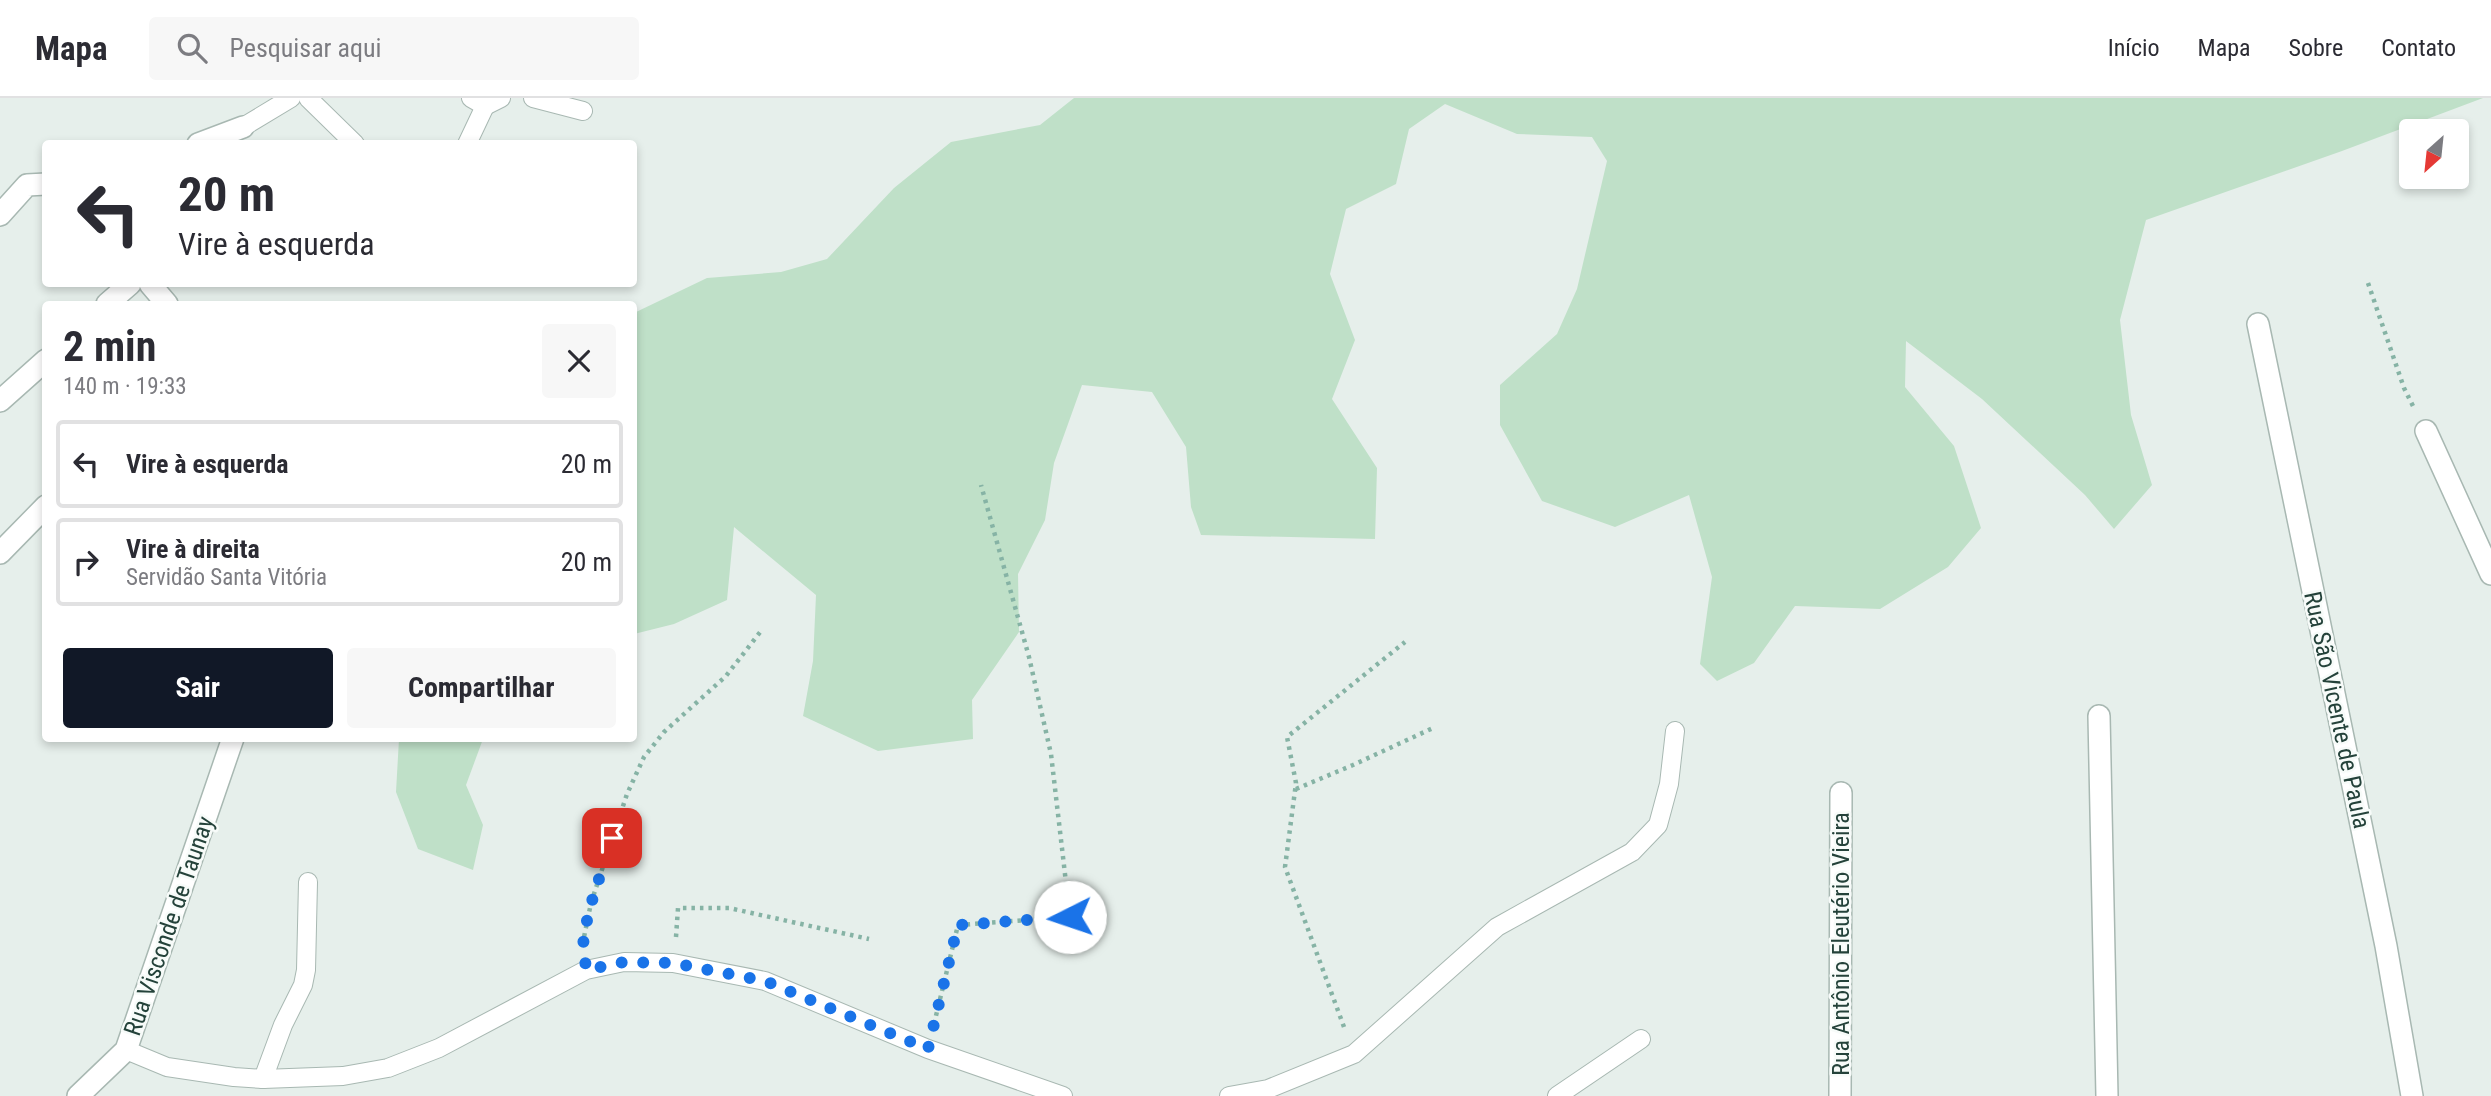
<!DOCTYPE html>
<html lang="pt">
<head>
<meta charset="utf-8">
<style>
  :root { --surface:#fff; --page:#f7f7f7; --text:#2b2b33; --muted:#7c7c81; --line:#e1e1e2; --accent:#111827 }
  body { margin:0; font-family:"Roboto Condensed",sans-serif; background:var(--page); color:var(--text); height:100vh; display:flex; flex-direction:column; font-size:26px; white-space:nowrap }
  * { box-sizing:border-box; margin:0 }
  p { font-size:23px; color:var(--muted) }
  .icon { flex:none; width:38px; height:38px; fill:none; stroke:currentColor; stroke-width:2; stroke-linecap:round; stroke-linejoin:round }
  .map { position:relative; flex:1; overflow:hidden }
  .sheet { position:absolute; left:42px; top:203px; width:595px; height:441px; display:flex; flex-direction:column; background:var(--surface); border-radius:7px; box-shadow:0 4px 10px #0003 }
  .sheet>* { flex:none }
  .banner { position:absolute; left:42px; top:42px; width:595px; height:147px; border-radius:7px; box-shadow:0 4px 10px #0003; background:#fff; color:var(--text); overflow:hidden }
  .needle { width:46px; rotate:207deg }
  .buttons { position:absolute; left:2399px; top:21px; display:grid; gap:14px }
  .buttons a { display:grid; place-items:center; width:70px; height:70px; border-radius:7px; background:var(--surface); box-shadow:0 4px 10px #0003; font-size:35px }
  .pin { position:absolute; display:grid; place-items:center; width:60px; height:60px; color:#fff; margin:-30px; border-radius:14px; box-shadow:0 4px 10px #0006 }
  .me { position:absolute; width:77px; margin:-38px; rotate:266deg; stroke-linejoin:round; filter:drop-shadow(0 0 5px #0008) }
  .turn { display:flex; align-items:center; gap:24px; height:147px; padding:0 21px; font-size:32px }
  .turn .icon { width:91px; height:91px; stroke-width:2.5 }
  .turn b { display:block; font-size:49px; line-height:60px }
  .round { display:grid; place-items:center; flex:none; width:74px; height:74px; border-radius:7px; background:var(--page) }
  .head { display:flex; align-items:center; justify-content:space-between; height:119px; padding:0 21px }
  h1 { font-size:42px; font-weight:700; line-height:52px }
  .action { display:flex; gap:14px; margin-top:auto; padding:14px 21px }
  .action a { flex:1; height:80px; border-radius:7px; background:var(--accent); color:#fff; font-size:28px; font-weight:700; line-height:80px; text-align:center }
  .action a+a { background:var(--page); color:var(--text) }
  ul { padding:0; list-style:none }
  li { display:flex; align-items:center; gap:21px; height:88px; margin:0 14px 10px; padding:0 7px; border:4px solid var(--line); border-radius:7px }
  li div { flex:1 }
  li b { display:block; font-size:26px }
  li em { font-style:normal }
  header { display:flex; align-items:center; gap:42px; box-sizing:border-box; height:98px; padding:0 35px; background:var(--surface); border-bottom:2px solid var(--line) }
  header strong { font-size:33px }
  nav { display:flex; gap:38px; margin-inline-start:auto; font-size:24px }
  .search { width:490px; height:63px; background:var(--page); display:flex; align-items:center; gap:18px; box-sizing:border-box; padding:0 24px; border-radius:7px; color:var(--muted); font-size:26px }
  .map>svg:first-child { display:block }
  .green { fill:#bfe0c8 }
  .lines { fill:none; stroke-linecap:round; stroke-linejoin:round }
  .service-casing { stroke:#a8b8b2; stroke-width:20 }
  .minor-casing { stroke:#a8b8b2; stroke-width:24 }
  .path { stroke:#86b3a5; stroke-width:4.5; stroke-dasharray:3.5 5; stroke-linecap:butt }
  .service { stroke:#fff; stroke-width:18 }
  .minor { stroke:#fff; stroke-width:21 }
  .route { stroke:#1a73e8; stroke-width:12; stroke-dasharray:0 21.6 }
  .labels { text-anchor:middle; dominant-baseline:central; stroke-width:5; stroke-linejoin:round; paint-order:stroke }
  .street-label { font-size:24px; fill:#24423a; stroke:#f7fbf9 }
</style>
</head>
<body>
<header>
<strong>Mapa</strong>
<div class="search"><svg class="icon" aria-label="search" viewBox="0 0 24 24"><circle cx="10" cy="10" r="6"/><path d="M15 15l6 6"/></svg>Pesquisar aqui</div>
<nav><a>Início</a><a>Mapa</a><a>Sobre</a><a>Contato</a></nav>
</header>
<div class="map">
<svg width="2491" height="998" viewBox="0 0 2491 998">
  <rect width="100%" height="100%" fill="#e6efeb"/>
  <!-- green -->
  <g class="green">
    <path d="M1074,0H2483L2342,53L2146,122L2120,222L2131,317L2152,387L2114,431L2085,397L1982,301L1906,243L1905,289L1954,348L1981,430L1948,469L1880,511L1795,508L1754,565L1717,583L1700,566L1712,479L1689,397L1615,429L1542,403L1500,327V287L1557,236L1577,191L1607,63L1592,39L1517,36L1445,6L1409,31L1396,86L1346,111L1330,176L1355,242L1332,301L1377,370L1375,441L1201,437L1191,409L1186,349L1152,294L1082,287L1054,365L1045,422L1018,476L1019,534L972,602L973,641L878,653L803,618L813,563L816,497L734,429L727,502L674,526L634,536V215L707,180L781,174L827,161L894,90L951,44L1040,27Z"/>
    <path d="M399,641H483L466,687L483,727L473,772L418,751L396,694Z"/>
  </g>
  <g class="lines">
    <!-- service casing -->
    <g class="service-casing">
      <g id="service">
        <path d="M308,0L355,46"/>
        <path d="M471,0L485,8L501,0"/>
        <path d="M533,0L583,13"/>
        <path d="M243,29L291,0"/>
        <path d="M467,46L485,8"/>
        <path d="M126,952L167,969L234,979L263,981L343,978L388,970L439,950L586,872L624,864L673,865L765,883L928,951L1063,998"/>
        <path d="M263,981L283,927L303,887L306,872L308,784"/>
        <path d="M1229,998L1268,991L1354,956L1497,829L1632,754L1658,727L1669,686L1675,633"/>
        <path d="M1557,998L1641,941"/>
      </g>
    </g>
    <!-- minor casing -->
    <g class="minor-casing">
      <g id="minor">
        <path d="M198,46L243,29"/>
        <path d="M0,117L27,87L46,86"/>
        <path d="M150,186L167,206"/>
        <path d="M107,206L130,186"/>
        <path d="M2258,226L2386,848L2412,998"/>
        <path d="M0,303L46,262"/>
        <path d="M2426,333L2491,476"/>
        <path d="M0,455L46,408"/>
        <path d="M2099,618L2107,998"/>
        <path d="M78,998L126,952L233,640"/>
        <path d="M1840,998L1841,695"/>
      </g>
    </g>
    <!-- path -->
    <g class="path">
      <path d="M2368,185L2404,290L2414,310"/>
      <path d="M1296,691L1353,667L1433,630"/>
      <path d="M676,839L678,810H729L869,841"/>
      <path d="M584,847V839L591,805L627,696L644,659L664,634L726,578L761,533"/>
      <path d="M934,926L958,827L1070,819L1051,656L1029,559L981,387"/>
      <path d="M1344,929L1285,769L1296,685L1287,639L1405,544"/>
    </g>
    <!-- service -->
    <use href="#service" class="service"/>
    <!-- minor -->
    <use href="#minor" class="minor"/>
  </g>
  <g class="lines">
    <!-- route -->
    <path class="route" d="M612,740L591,806L583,839L586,872L624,864L673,865L765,883L928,951L958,827L1070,819"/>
  </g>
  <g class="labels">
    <!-- street labels -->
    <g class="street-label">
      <text transform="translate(2337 612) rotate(78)">Rua São Vicente de Paula</text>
      <text transform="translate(169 828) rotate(-71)">Rua Visconde de Taunay</text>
      <text transform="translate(1841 846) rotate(-90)">Rua Antônio Eleutério Vieira</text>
    </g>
  </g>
</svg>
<div class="buttons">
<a><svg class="needle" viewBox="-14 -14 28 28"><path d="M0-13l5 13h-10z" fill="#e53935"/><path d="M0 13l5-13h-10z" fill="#7c7c81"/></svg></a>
</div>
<div class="pin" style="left:612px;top:740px;background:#d93025"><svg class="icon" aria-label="arrive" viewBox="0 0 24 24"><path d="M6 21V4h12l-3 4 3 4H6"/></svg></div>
<svg class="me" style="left:1070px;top:819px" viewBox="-20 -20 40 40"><circle r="19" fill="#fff"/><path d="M0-13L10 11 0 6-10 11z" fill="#1a73e8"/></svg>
<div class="banner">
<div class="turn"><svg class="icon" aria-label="left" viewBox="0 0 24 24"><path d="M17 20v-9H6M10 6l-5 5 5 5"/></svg><div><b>20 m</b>Vire à esquerda</div></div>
</div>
<section class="sheet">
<div class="head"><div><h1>2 min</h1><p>140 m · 19:33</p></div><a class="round"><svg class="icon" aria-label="close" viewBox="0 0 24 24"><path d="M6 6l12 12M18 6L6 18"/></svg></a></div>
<ul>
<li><svg class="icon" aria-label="left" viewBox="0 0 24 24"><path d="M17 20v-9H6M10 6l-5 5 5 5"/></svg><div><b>Vire à esquerda</b></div><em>20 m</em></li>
<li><svg class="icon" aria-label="right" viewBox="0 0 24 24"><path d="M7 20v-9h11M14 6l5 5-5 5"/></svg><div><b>Vire à direita</b><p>Servidão Santa Vitória</p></div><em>20 m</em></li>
</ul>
<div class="action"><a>Sair</a><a>Compartilhar</a></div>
</section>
</div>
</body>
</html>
